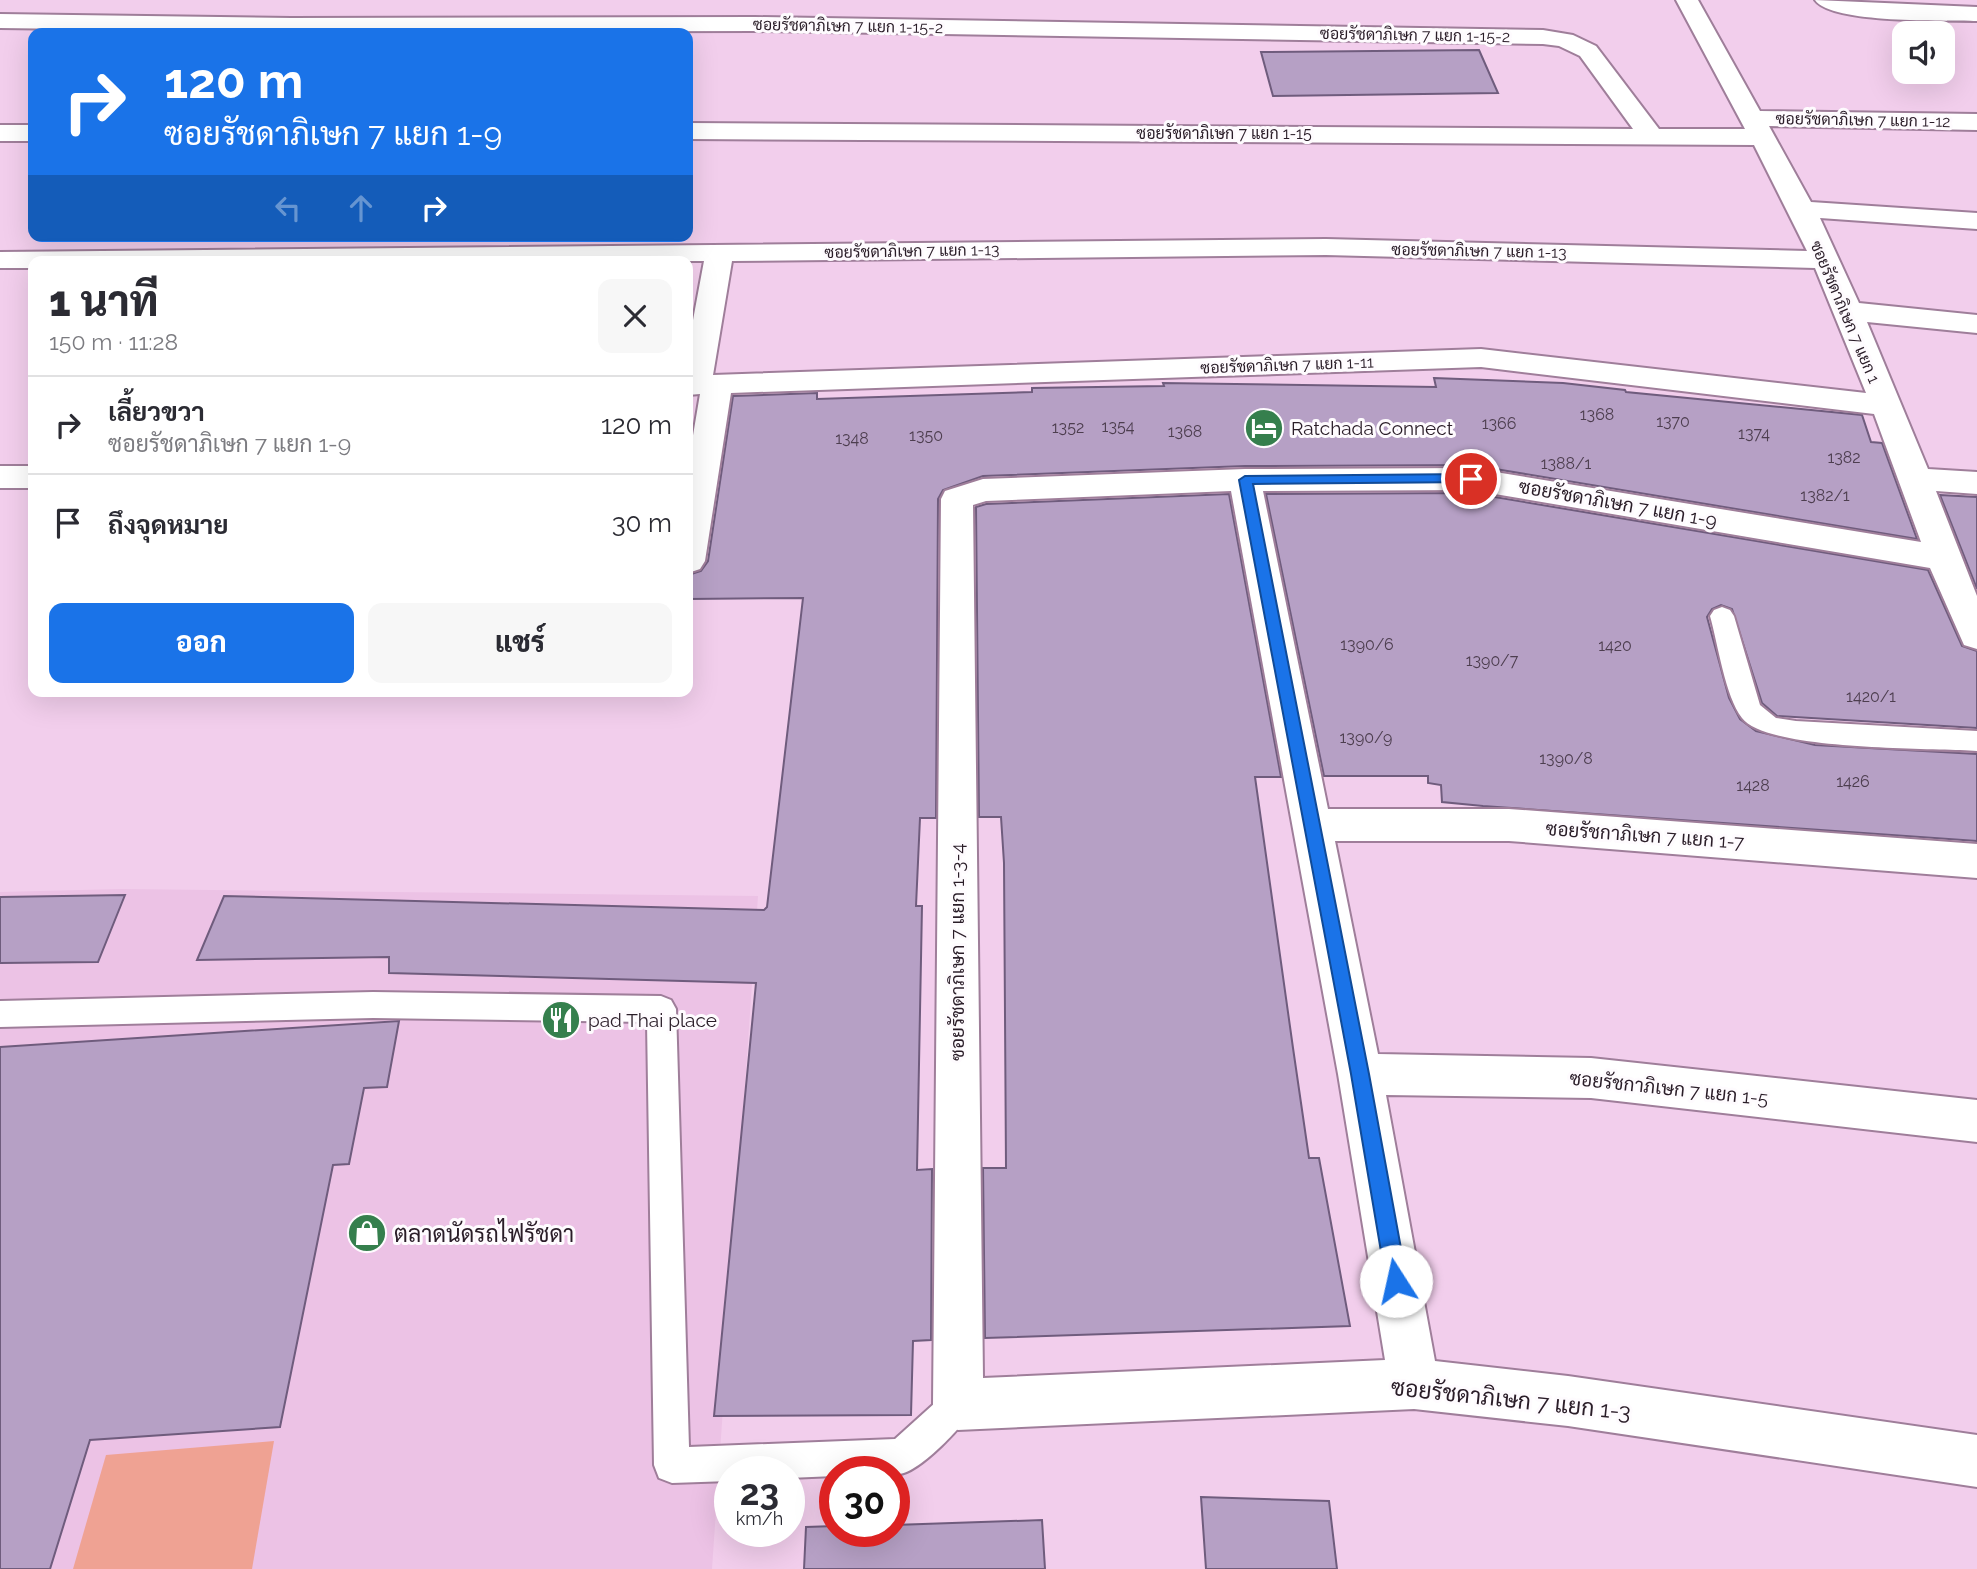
<!DOCTYPE html>
<html lang="th">
<head>
<meta charset="utf-8">
<style>
  :root { --surface:#fff; --page:#f7f7f7; --text:#2b2b33; --muted:#7c7c81; --line:#e1e1e2; --accent:#1a73e8 }
  body { margin:0; font-family:Raleway,Sarabun,sans-serif; background:var(--page); color:var(--text); height:100vh; display:flex; flex-direction:column; font-size:26px; white-space:nowrap }
  * { box-sizing:border-box; margin:0 }
  p { font-size:23px; color:var(--muted) }
  .icon { flex:none; width:38px; height:38px; fill:none; stroke:currentColor; stroke-width:2; stroke-linecap:round; stroke-linejoin:round }
  .map { position:relative; flex:1; overflow:hidden }
  .details { position:absolute; left:28px; top:256px; width:665px; height:441px; display:flex; flex-direction:column; background:var(--surface); border-radius:14px; box-shadow:0 7px 28px #0002 }
  .details>* { flex:none }
  .top-card { position:absolute; left:28px; top:28px; width:665px; height:214px; border-radius:14px; box-shadow:0 7px 28px #0002; background:#1a73e8; color:#fff; overflow:hidden }
  .tools { position:absolute; left:1892px; top:21px; display:grid; gap:14px }
  .tools a { display:grid; place-items:center; width:63px; height:63px; border-radius:14px; background:var(--surface); box-shadow:0 7px 28px #0002; font-size:35px }
  .speed { position:absolute; left:714px; top:1456px; display:flex; gap:14px; font-size:35px; font-weight:700; text-align:center }
  .speed>* { display:grid; place-content:center; width:91px; height:91px; border-radius:50%; background:var(--surface); box-shadow:0 7px 28px #0002; line-height:1 }
  .speed small { font-size:18px; font-weight:400 }
  .speed .limit { border:10px solid #d22; background:#fff; color:#111 }
  .pin { position:absolute; display:grid; place-items:center; width:60px; height:60px; color:#fff; margin:-30px; border:4px solid #fff; border-radius:50%; box-shadow:0 2px 7px #0007 }
  .me { position:absolute; width:77px; margin:-38px; rotate:350deg; stroke-linejoin:round; filter:drop-shadow(0 0 5px #0008) }
  .turn { display:flex; align-items:center; gap:24px; height:147px; padding:0 21px; font-size:32px }
  .turn .icon { width:91px; height:91px; stroke-width:2.5 }
  .turn b { display:block; font-size:49px; line-height:60px }
  .lanes { display:flex; align-items:center; height:66px; padding:0 21px; background:#0003; justify-content:center; gap:35px; direction:ltr }
  .lanes .off { opacity:.35 }
  .round { display:grid; place-items:center; flex:none; width:74px; height:74px; border-radius:14px; background:var(--page) }
  .headline { display:flex; align-items:center; justify-content:space-between; height:119px; padding:0 21px }
  h1 { font-size:42px; font-weight:800; line-height:52px }
  .cta { display:flex; gap:14px; margin-top:auto; padding:14px 21px }
  .cta a { flex:1; height:80px; border-radius:14px; background:var(--accent); color:#fff; font-size:28px; font-weight:800; line-height:80px; text-align:center }
  .cta a+a { background:var(--page); color:var(--text) }
  ul { padding:0; list-style:none }
  li { display:flex; align-items:center; gap:21px; height:98px; padding:0 21px; border-top:2px solid var(--line) }
  li div { flex:1 }
  li b { display:block; font-size:26px }
  li em { font-style:normal }
  .map>svg:first-child { display:block }
  .built { fill:#ecc2e5 }
  .green { fill:#efa293 }
  .building { fill:#b6a0c5; stroke:#6f5c7d; stroke-width:2 }
  .lines { fill:none; stroke-linecap:round; stroke-linejoin:round }
  .service-casing { stroke:#9f7e9a; stroke-width:4 }
  .minor-casing { stroke:#9f7e9a; stroke-width:4 }
  .service { fill:#fff; fill-rule:evenodd }
  .minor { fill:#fff; fill-rule:evenodd }
  .route { fill:#1a73e8; stroke:#114b97; stroke-width:2 }
  .labels { text-anchor:middle; dominant-baseline:central; stroke-width:6; stroke-linejoin:round; paint-order:stroke }
  .far-street-label { font-size:16px; fill:#2a1d28; stroke:#fefbfe }
  .number-label { font-size:16px; fill:#4d3e4f }
  .poi-label { font-size:19px; fill:#2a1d28; stroke:#fefbfe; text-anchor:start }
  .street-label { font-size:19px; fill:#2a1d28; stroke:#fefbfe }
  .near-poi-label { font-size:23px; fill:#2a1d28; stroke:#fefbfe; text-anchor:start }
  .near-street-label { font-size:23px; fill:#2a1d28; stroke:#fefbfe }
</style>
</head>
<body>
<div class="map">
<svg width="1977" height="1569" viewBox="0 0 1977 1569">
  <rect width="100%" height="100%" fill="#f2ceec"/>
  <!-- built -->
  <path class="built" d="M121,889L758,896L712,1569H0V892Z"/>
  <!-- green -->
  <path class="green" d="M274,1441L252,1569H73L106,1455Z"/>
  <!-- building -->
  <g class="building">
    <path d="M1479,50L1498,93L1273,96L1261,52Z"/>
    <path d="M1434,378L1563,383L1625,390L1626,392L1862,415L1871,442L1882,443L1917,539L1471,465L1245,466L983,476L943,490L938,499L936,818H920L916,906H922L917,1170L932,1169L931,1340L913,1341L911,1415L714,1416L756,983L389,973V957L197,960L224,896L764,910L767,907L803,598L688,599V575L701,571L708,561L733,396L817,393V399L1032,392V388L1164,386L1163,383L1436,387Z"/>
    <path d="M1471,493L1928,570L1962,646L1977,651V728L1777,716L1762,703L1732,609L1721,605L1712,609L1707,617L1729,698L1740,719L1756,731L1815,745L1977,754V841L1483,806L1442,802L1441,785L1428,783V776H1324L1266,494Z"/>
    <path d="M1229,494L1281,777H1255L1293,1048L1309,1158H1319L1350,1326L985,1338L983,1168H1006L1004,863L1001,817H979L976,507L986,504Z"/>
    <path d="M1940,495L1977,497V589Z"/>
    <path d="M125,895L98,962L0,963V897Z"/>
    <path d="M399,1021L387,1087L364,1088L349,1164L333,1165L280,1427L90,1440L50,1569H0V1047Z"/>
    <path d="M1201,1497L1329,1501L1337,1569H1206Z"/>
    <path d="M1042,1520L1045,1569H804L806,1527L835,1526V1531H894V1525Z"/>
  </g>
  <g class="lines">
    <!-- service casing -->
    <g class="service-casing">
      <g id="service">
        <path d="M1722,607L1730,610L1734,616L1760,705L1776,718L1796,721L1977,731V751C1932,748 1766,751 1742,718C1725,696 1718,644 1710,616L1714,610Z"/>
        <path d="M373,992L661,996L671,1000L676,1009L689,1447L895,1439L946,1393L958,1388L970,1393L975,1405C968,1422 919,1473 899,1474C882,1475 856,1472 835,1472V1476L789,1478V1472H730V1481L672,1483L659,1478L654,1465L647,1022L373,1018L0,1027V1001Z"/>
      </g>
    </g>
    <!-- minor casing -->
    <g class="minor-casing">
      <g id="minor">
        <path d="M1676,0H1698L1760,111L1977,114V130L1769,126L1811,202L1977,213V229L1820,218L1859,303L1977,315V333L1867,322L1928,469L1977,472V494L1936,491L1977,596V649L1964,645L1930,568L1471,490L1263,491L1328,809H1509L1977,844V878L1509,841H1335L1378,1054L1591,1058L1977,1100V1142L1591,1098L1386,1095L1435,1361L1568,1376L1977,1435V1487L1568,1426L1414,1409L958,1430L940,1423L933,1405L941,499L945,491L983,479L1245,469L1471,468L1921,542L1874,414L1481,367L731,393L705,561L700,569L688,573V465L700,394L688,395V347L704,261H33V268H0V252L1326,239L1807,251L1754,145L688,139V123L1633,129L1580,56L1559,46L1543,44L755,31L291,32L0,28V14L291,18L755,17L1543,30L1573,35L1596,46L1659,129H1745ZM1326,255L1815,268L1866,393L1481,349L713,375L732,261ZM1231,491L1338,1074L1385,1360L983,1378L973,505L986,501Z"/>
        <path d="M1815,0L1977,7V21C1946,20 1831,24 1815,0Z"/>
        <rect x="0" y="125" width="33" height="16"/>
        <rect x="0" y="466" width="33" height="22"/>
      </g>
    </g>
    <!-- service -->
    <use href="#service" class="service"/>
    <!-- minor -->
    <use href="#minor" class="minor"/>
  </g>
  <!-- route -->
  <path class="route" d="M1471,474L1476,475V482L1253,484L1369,1074L1407,1281L1404,1288L1396,1291L1389,1288L1386,1281L1351,1074L1239,480L1245,476Z"/>
  <!-- icons -->
  <defs>
    <g id="hotel-disc" transform="scale(2.0125)"><circle r="9.5" fill="#357f4d" stroke="#fefbfe"/><path d="M-6-4.5h1.5V1H6V5H4.5V3h-9V5H-6ZM-4 0a1.8 1.8 0 1 1 3.6 0ZM.5 0V-2.5h3Q6-2.5 6 0Z" fill="#fff"/></g>
    <g id="restaurant-disc" transform="scale(2.0125)"><circle r="9.5" fill="#357f4d" stroke="#fefbfe"/><path d="M-5-6h1v4h1v-4h1v4h1v-4h1v5L-1.5 .5V6h-2V.5L-5-1ZM5-6V6H3V1.5H1.5Q1.5-4 5-6Z" fill="#fff"/></g>
    <g id="shop-disc" transform="scale(2.0125)"><circle r="9.5" fill="#357f4d" stroke="#fefbfe"/><path d="M-5-2.5h2.3a2.7 3.5 0 0 1 5.4 0H5L5.5 6h-11ZM-1.5-2.5h3a1.5 2.3 0 0 0-3 0Z" fill="#fff"/></g>
  </defs>
  <g fill-rule="evenodd">
    <use href="#hotel-disc" x="1264" y="428"/>
    <use href="#restaurant-disc" x="561" y="1020"/>
    <use href="#shop-disc" x="367" y="1233"/>
  </g>
  <g class="labels">
    <!-- far-street labels -->
    <g class="far-street-label">
      <text transform="translate(848 26) rotate(1)">ซอยรัชดาภิเษก 7 แยก 1-15-2</text>
      <text transform="translate(1415 35) rotate(1)">ซอยรัชดาภิเษก 7 แยก 1-15-2</text>
      <text transform="translate(1863 120) rotate(1)">ซอยรัชดาภิเษก 7 แยก 1-12</text>
      <text x="1224" y="133">ซอยรัชดาภิเษก 7 แยก 1-15</text>
      <text transform="translate(912 251) rotate(-1)">ซอยรัชดาภิเษก 7 แยก 1-13</text>
      <text transform="translate(1479 251) rotate(1)">ซอยรัชดาภิเษก 7 แยก 1-13</text>
      <text transform="translate(1845 312) rotate(67)">ซอยรัชดาภิเษก 7 แยก 1</text>
      <text transform="translate(1287 365) rotate(-2)">ซอยรัชดาภิเษก 7 แยก 1-11</text>
    </g>
    <!-- number labels -->
    <g class="number-label">
      <text x="1597" y="414">1368</text>
      <text x="1673" y="421">1370</text>
      <text x="1499" y="423">1366</text>
      <text x="1118" y="426">1354</text>
      <text x="1068" y="427">1352</text>
      <text x="1185" y="431">1368</text>
      <text x="1754" y="433">1374</text>
      <text x="926" y="435">1350</text>
      <text x="852" y="438">1348</text>
      <text x="1844" y="457">1382</text>
      <text x="1566" y="463">1388/1</text>
      <text x="1825" y="495">1382/1</text>
      <text x="1367" y="644">1390/6</text>
      <text x="1615" y="645">1420</text>
      <text x="1492" y="660">1390/7</text>
      <text x="1871" y="696">1420/1</text>
      <text x="1366" y="737">1390/9</text>
      <text x="1566" y="758">1390/8</text>
      <text x="1853" y="781">1426</text>
      <text x="1753" y="785">1428</text>
    </g>
    <!-- poi labels -->
    <g class="poi-label">
      <text x="1291" y="428">Ratchada Connect</text>
      <text x="588" y="1020">pad Thai place</text>
    </g>
    <!-- street labels -->
    <g class="street-label">
      <text transform="translate(1618 503) rotate(10)">ซอยรัชดาภิเษก 7 แยก 1-9</text>
      <text transform="translate(1645 835) rotate(4)">ซอยรัชกาภิเษก 7 แยก 1-7</text>
      <text transform="translate(957 952) rotate(-90)">ซอยรัชดาภิเษก 7 แยก 1-3-4</text>
      <text transform="translate(1669 1088) rotate(6)">ซอยรัชกาภิเษก 7 แยก 1-5</text>
    </g>
    <!-- near-poi labels -->
    <g class="near-poi-label">
      <text x="394" y="1233">ตลาดนัดรถไฟรัชดา</text>
    </g>
    <!-- near-street labels -->
    <g class="near-street-label">
      <text transform="translate(1511 1399) rotate(6)">ซอยรัชดาภิเษก 7 แยก 1-3</text>
    </g>
  </g>
</svg>
<div class="tools">
<a><svg class="icon" aria-label="sound" viewBox="0 0 24 24"><path d="M4 9h4l5-4v14l-5-4H4zM17 9q2 3 0 6"/></svg></a>
</div>
<div class="speed"><div>23<small>km/h</small></div><div class="limit">30</div></div>
<div class="pin" style="left:1471px;top:479px;background:#d93025"><svg class="icon" aria-label="arrive" viewBox="0 0 24 24"><path d="M6 21V4h12l-3 4 3 4H6"/></svg></div>
<svg class="me" style="left:1396px;top:1281px" viewBox="-20 -20 40 40"><circle r="19" fill="#fff"/><path d="M0-13L10 11 0 6-10 11z" fill="#1a73e8"/></svg>
<div class="top-card">
<div class="turn"><svg class="icon" aria-label="right" viewBox="0 0 24 24"><path d="M7 20v-9h11M14 6l5 5-5 5"/></svg><div><b>120 m</b>ซอยรัชดาภิเษก 7 แยก 1-9</div></div>
<div class="lanes"><svg class="icon off" aria-label="left" viewBox="0 0 24 24"><path d="M17 20v-9H6M10 6l-5 5 5 5"/></svg><svg class="icon off" aria-label="ahead" viewBox="0 0 24 24"><path d="M12 20V5M6 11l6-6 6 6"/></svg><svg class="icon" aria-label="right" viewBox="0 0 24 24"><path d="M7 20v-9h11M14 6l5 5-5 5"/></svg></div>
</div>
<section class="details">
<div class="headline"><div><h1>1 นาที</h1><p>150 m · 11:28</p></div><a class="round"><svg class="icon" aria-label="close" viewBox="0 0 24 24"><path d="M6 6l12 12M18 6L6 18"/></svg></a></div>
<ul>
<li><svg class="icon" aria-label="right" viewBox="0 0 24 24"><path d="M7 20v-9h11M14 6l5 5-5 5"/></svg><div><b>เลี้ยวขวา</b><p>ซอยรัชดาภิเษก 7 แยก 1-9</p></div><em>120 m</em></li>
<li><svg class="icon" aria-label="arrive" viewBox="0 0 24 24"><path d="M6 21V4h12l-3 4 3 4H6"/></svg><div><b>ถึงจุดหมาย</b></div><em>30 m</em></li>
</ul>
<div class="cta"><a>ออก</a><a>แชร์</a></div>
</section>
</div>
</body>
</html>
